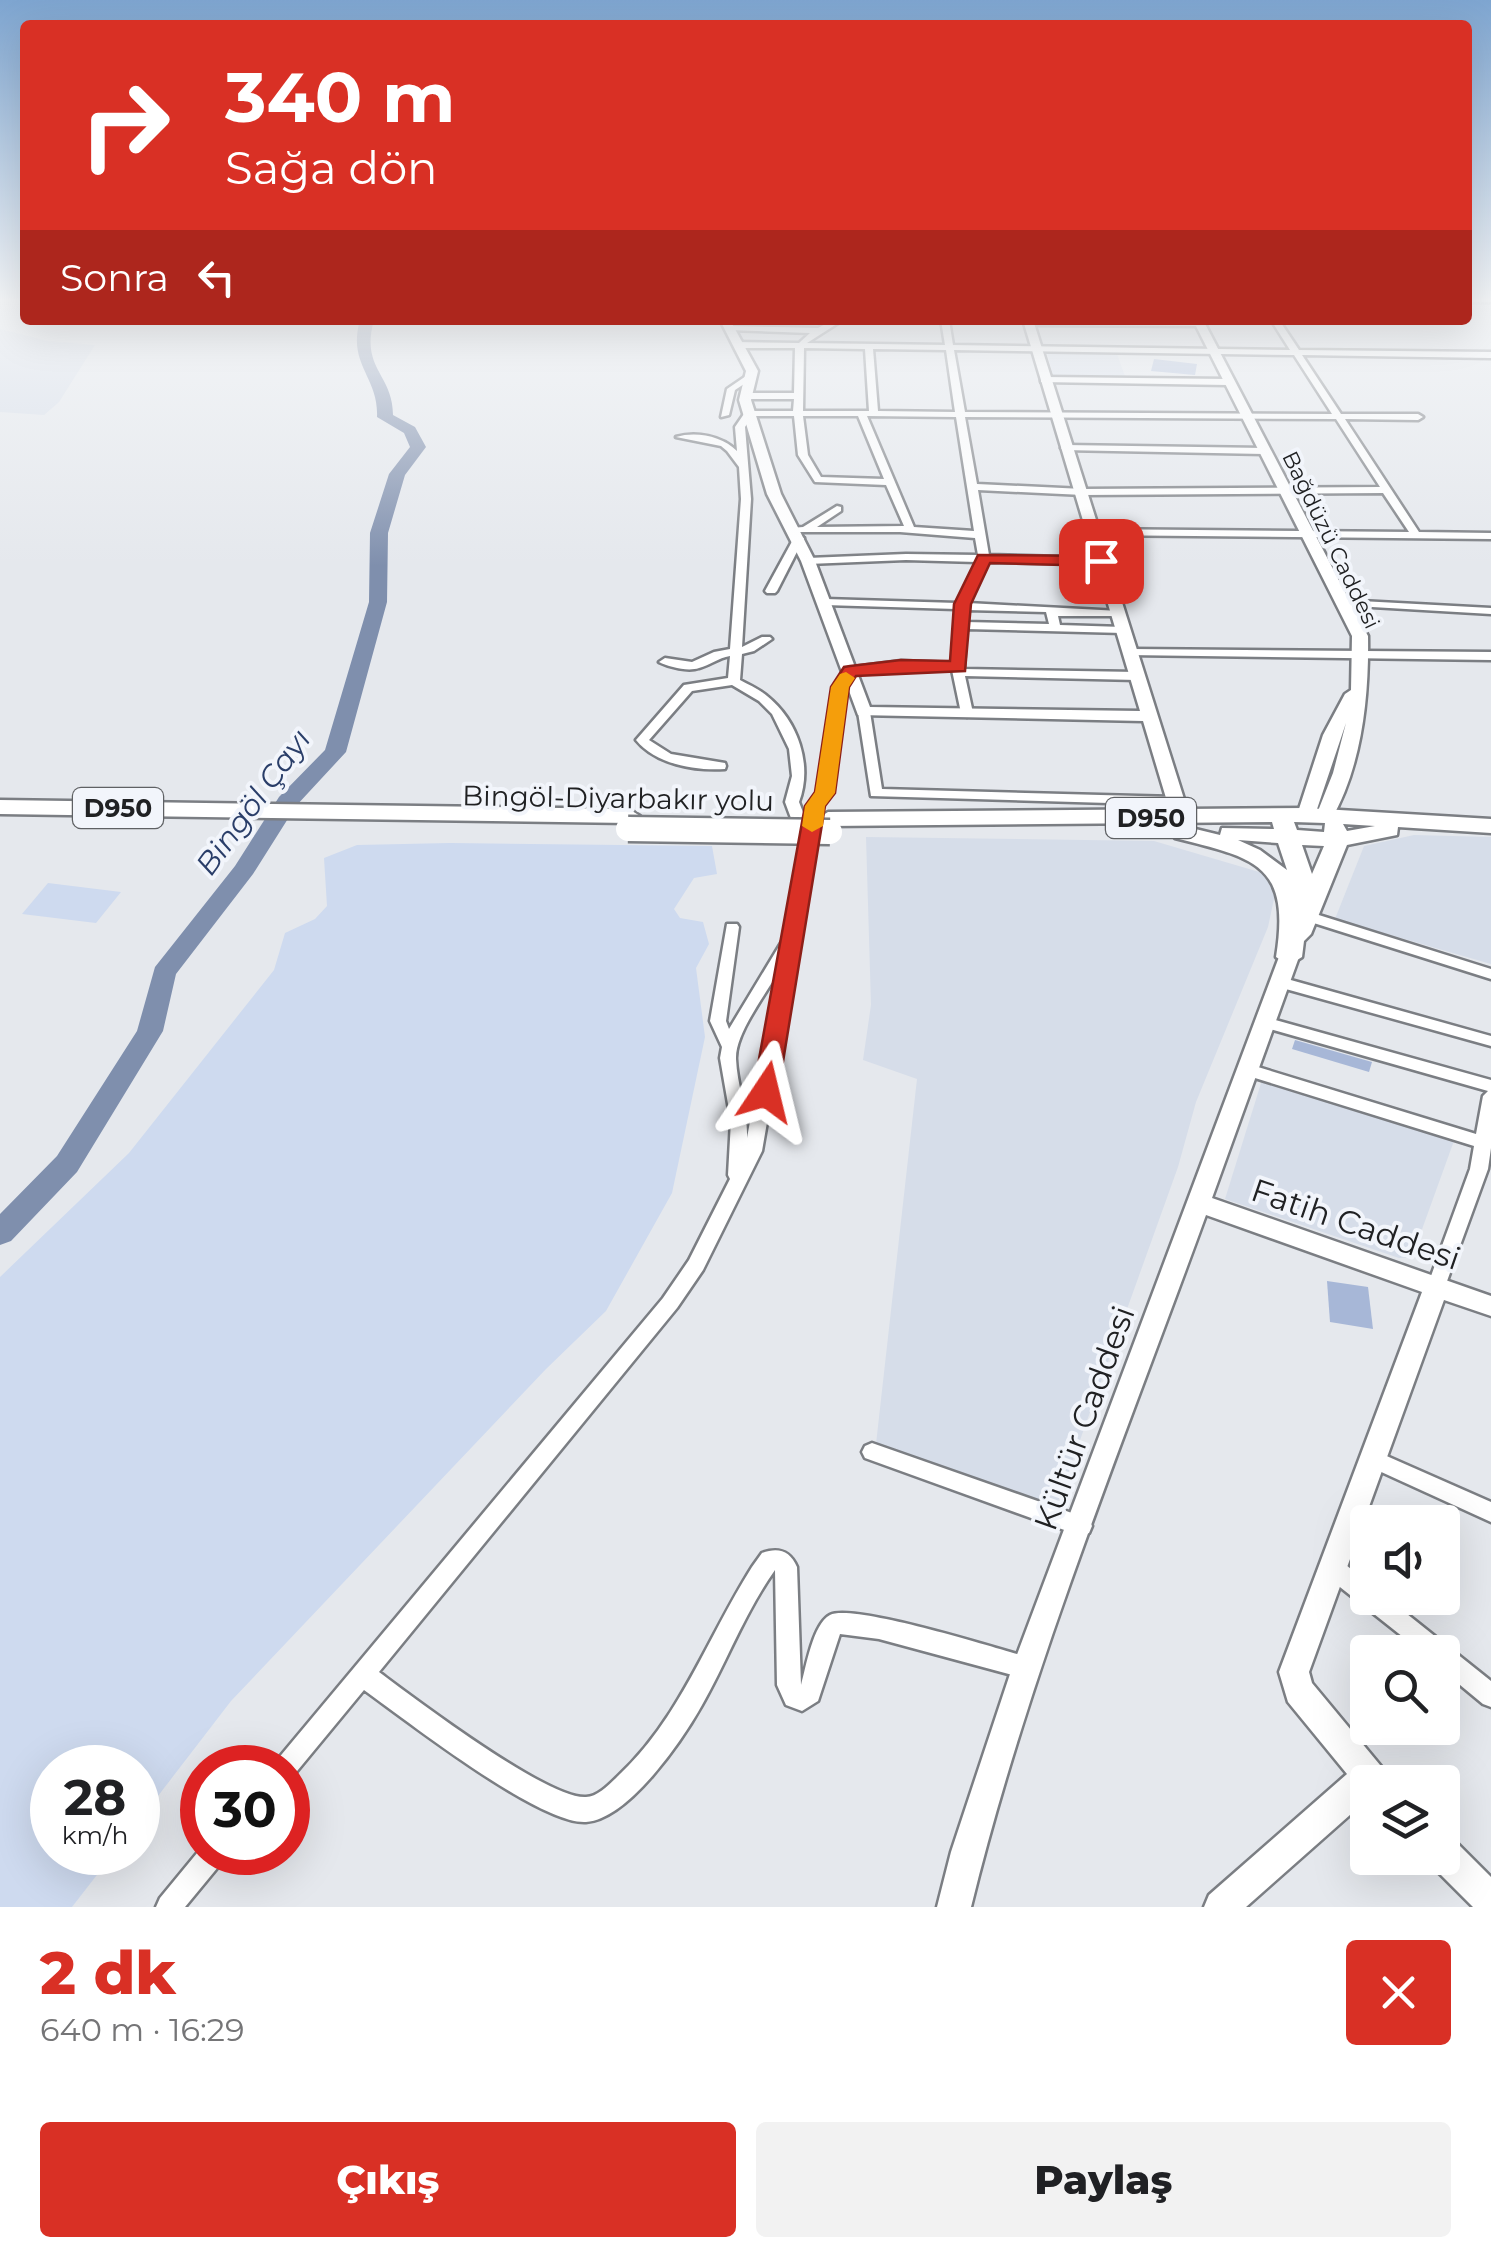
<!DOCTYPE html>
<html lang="tr">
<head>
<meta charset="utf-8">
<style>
  :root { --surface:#fff; --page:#f2f2f2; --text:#202124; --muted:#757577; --accent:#d93025 }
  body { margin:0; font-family:Montserrat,sans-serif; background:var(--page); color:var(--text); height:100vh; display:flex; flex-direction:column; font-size:38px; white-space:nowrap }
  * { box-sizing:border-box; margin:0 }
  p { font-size:32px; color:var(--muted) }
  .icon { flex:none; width:55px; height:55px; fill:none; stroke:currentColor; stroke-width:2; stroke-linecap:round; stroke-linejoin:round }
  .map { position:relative; height:1907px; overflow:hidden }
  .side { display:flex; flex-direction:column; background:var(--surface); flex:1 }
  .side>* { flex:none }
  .hud { position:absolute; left:20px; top:20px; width:1452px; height:305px; border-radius:10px; box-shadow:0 10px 40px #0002; background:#d93025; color:#fff; overflow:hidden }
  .buttons { position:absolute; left:1350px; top:1505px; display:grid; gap:20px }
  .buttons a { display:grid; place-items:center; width:110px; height:110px; border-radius:10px; background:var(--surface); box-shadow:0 10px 40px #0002; font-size:50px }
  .speed { position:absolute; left:30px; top:1745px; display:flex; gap:20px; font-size:50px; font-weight:700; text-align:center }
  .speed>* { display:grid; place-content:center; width:130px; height:130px; border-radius:50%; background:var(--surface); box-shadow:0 10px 40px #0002; line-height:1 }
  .speed small { font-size:25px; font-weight:400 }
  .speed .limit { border:15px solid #d22; background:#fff; color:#111 }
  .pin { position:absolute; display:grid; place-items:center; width:85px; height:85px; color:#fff; margin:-42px; border-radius:20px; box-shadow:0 5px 15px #0006 }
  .me { position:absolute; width:110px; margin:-55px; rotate:10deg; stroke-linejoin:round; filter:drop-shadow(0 0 8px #0008) }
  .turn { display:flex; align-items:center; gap:35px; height:210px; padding:0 40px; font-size:45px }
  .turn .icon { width:130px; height:130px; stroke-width:2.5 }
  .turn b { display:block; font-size:70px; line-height:85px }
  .then { display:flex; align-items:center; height:95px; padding:0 40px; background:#0003; gap:20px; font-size:38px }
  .round { display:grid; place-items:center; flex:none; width:105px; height:105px; border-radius:10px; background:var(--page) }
  .summary { display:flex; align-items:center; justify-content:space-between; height:170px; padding:0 40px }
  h1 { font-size:60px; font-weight:800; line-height:75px; color:var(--accent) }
  .primary-button { display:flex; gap:20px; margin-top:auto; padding:20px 40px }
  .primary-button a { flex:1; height:115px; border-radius:10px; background:var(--accent); color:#fff; font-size:40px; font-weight:800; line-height:115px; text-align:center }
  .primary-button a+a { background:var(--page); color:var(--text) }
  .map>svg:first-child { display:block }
  .built { fill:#d6dde9 }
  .green { fill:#cedaef }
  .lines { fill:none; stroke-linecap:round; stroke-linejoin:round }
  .river { fill:#7f8fad; fill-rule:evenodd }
  .building { fill:#a7b7d7 }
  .minor-casing { stroke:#7b7e83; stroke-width:5 }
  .tertiary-casing { stroke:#7b7e83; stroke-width:5 }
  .primary-casing { stroke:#7b7e83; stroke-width:5 }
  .minor { fill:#fff; fill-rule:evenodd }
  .tertiary { fill:#fff; fill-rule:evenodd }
  .primary { fill:#fff; fill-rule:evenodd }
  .primary-bridge-casing { stroke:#7b7e83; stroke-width:29; stroke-linecap:butt }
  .primary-bridge { stroke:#fff; stroke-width:24 }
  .route { fill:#d93025; stroke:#8d1f18; stroke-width:2.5 }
  .slow { fill:#f59e0b }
  .labels { text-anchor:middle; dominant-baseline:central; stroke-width:8; stroke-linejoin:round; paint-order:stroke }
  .far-street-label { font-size:22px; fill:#202123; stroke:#f2f5fb }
  .shield { fill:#f2f5fb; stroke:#5f6164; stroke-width:2.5 }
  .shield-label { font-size:25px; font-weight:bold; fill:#202123 }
  .street-label { font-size:28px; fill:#202123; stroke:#f2f5fb }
  .water-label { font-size:30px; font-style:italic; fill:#2a3e69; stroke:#f2f5fb }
  .near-street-label { font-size:32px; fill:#202123; stroke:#f2f5fb }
</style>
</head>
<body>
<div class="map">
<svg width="1491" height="1907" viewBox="0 0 1491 1907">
  <rect width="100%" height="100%" fill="#e5e8ed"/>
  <!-- built -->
  <g class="built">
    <path d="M0,329L48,341L95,345L59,402L44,415L0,412Z"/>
    <path d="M1047,353L1117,354L1126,379L1054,378Z"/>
    <path d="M1414,835L1491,837V964L1335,919L1364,846Z"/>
    <path d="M866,837L1154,841L1266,874L1275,894L1268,927L1196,1102L1178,1167L1056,1507L876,1444L917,1079L863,1060L871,1005Z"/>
    <path d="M1262,1080L1455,1138L1412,1257L1399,1258L1225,1199Z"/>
  </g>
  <!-- green -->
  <g class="green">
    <path d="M450,843L712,846L717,874L694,878L674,909L680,918L703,922L709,944L696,968L705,1037L672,1193L606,1311L546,1369L231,1701L138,1822V1768H52V1852L114,1853L72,1907H0V1277L129,1153L274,970L285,933L315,919L327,906L324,858L357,845Z"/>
    <path d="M48,883L121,892L96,923L22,914Z"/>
  </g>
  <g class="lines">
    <!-- river -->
    <path class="river" d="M360,320H374C360,369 393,374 393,415L415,427L426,447L405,475L388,533L387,602L346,752L296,806L253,874L176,974L163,1031L77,1172L11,1241L0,1245V1214L57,1156L137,1031L155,967L235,866L279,797L325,750L369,602L370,533L389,474L410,447L404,433L377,417C379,377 347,365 360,320Z"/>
  </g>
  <!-- building -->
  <g class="building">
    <path d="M1154,359L1197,364L1195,375L1151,371Z"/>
    <path d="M1295,1040L1372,1062L1369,1072L1292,1049Z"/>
    <path d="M1327,1281L1368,1287L1373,1329L1330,1322Z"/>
  </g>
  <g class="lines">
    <!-- minor casing -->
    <g class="minor-casing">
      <g id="minor">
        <rect x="1468" y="299" width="23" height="3"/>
        <path d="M833,320H843L807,343L945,345L941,320H949L953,345L1290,350L1271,320H1279L1299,350L1491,352V358L1302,355L1341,414H1418L1423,417L1418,420L1345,419L1419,532L1491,533V539L1091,535L1086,532L1091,529L1409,532L1383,493L1083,495L978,490L989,555L1101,558L1106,561L1101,564L988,562L968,603L1120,611L1124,612V616H1058L1060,625L1123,627L1129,630L1123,633L966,629L964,669L1137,672L1143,676L1137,680L965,676L973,713L967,717L961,713L952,670L901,669L854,674L846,687L832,793L822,806L762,1151L703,1270L677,1308L379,1672C414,1698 548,1800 586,1797C597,1797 609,1785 617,1777C680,1719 707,1638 752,1567L762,1553C779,1547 790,1551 797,1567L801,1685C806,1667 813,1624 830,1615C852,1603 996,1648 1027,1657L1035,1660L1038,1668L1035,1676L1027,1679L879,1639L840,1634L818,1701L802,1711L786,1705L777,1685L775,1570C745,1612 727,1661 702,1705C683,1739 629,1819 586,1822C540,1825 406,1720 364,1690L293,1776L288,1779V1768H273L277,1760L663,1298L689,1260L730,1179L728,1175L731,1121L720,1058L722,1047L710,1021L727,924H737L739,927L726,1021L729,1029L784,938L802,840L798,837L785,802L792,776L789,749L772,714L759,701L732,685L692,691L649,740L671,754L725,763L726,766L725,769C695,771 655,764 636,740L684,685L728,678L730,656C718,658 710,665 699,668C688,672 669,667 659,662L665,658L692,662L714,652L730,649L741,499L739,467L727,451L721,446L676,437C696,431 722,436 737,451L735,427L746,411H793L794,399H745L741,396L745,393H794L795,348H738L734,345L738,342L799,343L810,333L729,330L725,328L729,326L818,328ZM804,348L865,349L869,411H803ZM873,349L946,350L955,412L878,411ZM954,350L1294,355L1332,414L965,412ZM752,416H794L798,455L815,482L886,485L904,526L817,527L841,511V507L837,506L803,527L791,528V532H900L975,538L978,555L906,554L808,558L803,561L808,564L906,560L977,562L957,603L825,599L819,602L825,605L956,609L952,663L901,661L846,668L834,687L818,793L808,806L806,820L799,802C813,765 798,721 767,696C759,689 749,685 740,680L742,654L754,651L772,639L770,637H762L742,647L751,499L745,427ZM803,416H858L884,479L821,477L808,455ZM867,416L956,417L974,531L914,527ZM965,417L1336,419L1380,487L1083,489L977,484ZM967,610L1046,612L1049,624L966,622ZM777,974L747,1138C748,1111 737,1086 736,1059C735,1034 764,997 777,974Z"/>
        <path d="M1029,321L1201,322L1205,324L1201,326L1026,325V321Z"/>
        <path d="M749,374L756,376L735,390L729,415L721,417L727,389Z"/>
        <path d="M1044,377L1228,379L1232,382L1228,385L1041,382V378Z"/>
        <path d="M1066,445L1264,448L1269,451L1264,454L1063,450L1061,448Z"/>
        <path d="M795,536L804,538L777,591L775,593H767L765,591Z"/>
        <path d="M1342,600L1491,608V614L1338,605L1336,603Z"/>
        <path d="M1132,649L1491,652V660L1128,655L1126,653Z"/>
        <path d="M864,708L870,712L882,789L1176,797L1183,801L1176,805L871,796L858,712Z"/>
        <path d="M1306,911L1491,969V979L1301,919L1299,916Z"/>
        <path d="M1280,977L1491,1036V1046L1275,986L1272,982L1275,978Z"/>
        <path d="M1265,1017L1491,1080V1148L1488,1169L1443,1292L1436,1294L1429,1292L1427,1287L1470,1169L1474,1146L1242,1074L1240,1070L1242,1066L1248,1064L1476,1134L1483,1096L1488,1091L1259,1026L1257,1022Z"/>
        <path d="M872,1443L1089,1519L1092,1526L1089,1533L1081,1536L865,1458L862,1452L865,1446Z"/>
        <path d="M1373,1450L1491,1502V1522L1366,1465L1363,1459L1366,1453Z"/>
        <path d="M1334,1559L1342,1562L1368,1582V1598H1387L1491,1681V1707L1483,1704L1442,1670V1652H1422L1326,1576L1323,1569L1326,1562Z"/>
        <path d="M202,1847V1852H226L223,1861L185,1907H156L160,1898Z"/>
      </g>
    </g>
    <!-- tertiary casing -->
    <g class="tertiary-casing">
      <g id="tertiary">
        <path d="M720,320H730L758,371L751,400L781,494L815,561L870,707L1140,711L1023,320H1033L1190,818L1187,822L1181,823L1172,818L1143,721L858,715L801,561L767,494L739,400L746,371Z"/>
        <path d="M1193,320H1203L1368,636C1369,697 1362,766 1331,820H1319L1316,816L1333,773L1346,723L1315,815L1306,820L1297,815L1323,735L1345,694L1351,690L1352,636Z"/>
        <path d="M1289,951L1299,957L1212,1198L1491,1296V1316L1444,1300L1309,1672L1312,1683L1385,1771L1390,1782H1368V1799L1246,1907H1204L1209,1895L1347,1774L1288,1702L1279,1672L1422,1292L1206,1215C1123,1443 1029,1671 971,1907H937L951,1852L1012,1668L1279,957Z"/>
        <path d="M1442,1836L1454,1840L1491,1877V1907H1473L1430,1864L1428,1858H1442Z"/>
      </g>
    </g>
    <!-- primary casing -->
    <g class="primary-casing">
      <g id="primary">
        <path d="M0,800L629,809L640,816L629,823L0,814Z"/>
        <path d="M1306,808L1491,819V833L1398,827L1397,835L1347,845L1311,934L1304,941L1302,957L1289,965L1276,957C1291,864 1255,858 1175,838L1172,833L1183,826L1220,835L1222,828L1274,829L1272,822L828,826L817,819L828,812ZM1294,822L1325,823L1324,832L1297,830ZM1343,824L1375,826L1347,831ZM1238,840L1278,843L1287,870L1260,850ZM1302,845L1324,846L1312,874Z"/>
      </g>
    </g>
    <!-- minor -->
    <use href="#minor" class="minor"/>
    <!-- tertiary -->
    <use href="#tertiary" class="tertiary"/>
    <!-- primary -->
    <use href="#primary" class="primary"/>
    <!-- primary-bridge casing -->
    <g class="primary-bridge-casing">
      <path id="primary-bridge" d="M628,829L830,832"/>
    </g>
    <!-- primary-bridge -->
    <use href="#primary-bridge" class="primary-bridge"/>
  </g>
  <!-- sky -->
  <linearGradient id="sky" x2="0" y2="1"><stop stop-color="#7ea5d0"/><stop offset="0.53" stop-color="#f3f5f7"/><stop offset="1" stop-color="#f3f5f7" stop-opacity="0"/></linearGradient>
  <rect width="1491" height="566" fill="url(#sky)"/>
  <!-- route -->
  <path class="route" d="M978,555L1101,556L1109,561L1101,566L990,563L971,604L965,671L856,676L849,687L835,793L825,806L778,1092L766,1101L757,1099L753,1092L805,806L815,792L831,687L844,667L850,666L901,660L950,661L954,604Z"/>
  <!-- slow -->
  <path class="slow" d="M846,672L855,678L849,687L835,793L825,806L823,826L812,832L802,826L805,806L815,792L831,687L840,674Z"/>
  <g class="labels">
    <!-- far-street labels -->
    <g class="far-street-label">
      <text transform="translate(1331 540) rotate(64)">Bağdüzü Caddesi</text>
    </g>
    <!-- shield labels -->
    <g class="shield">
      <rect x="73" y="788" width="90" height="40" rx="8"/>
      <rect x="1106" y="798" width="90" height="40" rx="8"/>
    </g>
    <g class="shield-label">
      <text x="118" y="808">D950</text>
      <text x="1151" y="818">D950</text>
    </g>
    <!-- street labels -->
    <g class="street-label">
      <text transform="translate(618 798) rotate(1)">Bingöl-Diyarbakır yolu</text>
    </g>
    <!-- water labels -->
    <g class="water-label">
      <text transform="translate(253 802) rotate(-54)">Bingöl Çayı</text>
    </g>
    <!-- near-street labels -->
    <g class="near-street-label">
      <text transform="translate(1356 1224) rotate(19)">Fatih Caddesi</text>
      <text transform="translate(1084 1418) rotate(-70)">Kültür Caddesi</text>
    </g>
  </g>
</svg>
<div class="buttons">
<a><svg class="icon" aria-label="sound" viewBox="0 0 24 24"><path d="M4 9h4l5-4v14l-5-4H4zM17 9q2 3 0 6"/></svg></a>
<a><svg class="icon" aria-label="search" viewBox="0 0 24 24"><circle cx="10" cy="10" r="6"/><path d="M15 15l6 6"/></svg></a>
<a><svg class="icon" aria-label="layers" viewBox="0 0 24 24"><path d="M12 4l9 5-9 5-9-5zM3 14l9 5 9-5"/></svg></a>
</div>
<div class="speed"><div>28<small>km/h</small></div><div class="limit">30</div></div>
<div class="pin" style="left:1101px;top:561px;background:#d93025"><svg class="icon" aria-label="arrive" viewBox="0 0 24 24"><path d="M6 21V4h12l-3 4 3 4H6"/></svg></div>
<svg class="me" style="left:766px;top:1092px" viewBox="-20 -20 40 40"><path d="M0-17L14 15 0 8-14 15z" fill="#d93025" stroke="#fff" stroke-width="4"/></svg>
<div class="hud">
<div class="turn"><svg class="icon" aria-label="right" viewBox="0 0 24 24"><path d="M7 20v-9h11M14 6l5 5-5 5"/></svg><div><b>340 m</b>Sağa dön</div></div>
<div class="then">Sonra<svg class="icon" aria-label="left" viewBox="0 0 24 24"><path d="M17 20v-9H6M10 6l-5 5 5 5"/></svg></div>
</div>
</div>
<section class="side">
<div class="summary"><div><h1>2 dk</h1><p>640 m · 16:29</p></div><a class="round" style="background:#d93025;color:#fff"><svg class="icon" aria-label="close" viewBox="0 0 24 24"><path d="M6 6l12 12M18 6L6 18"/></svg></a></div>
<div class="primary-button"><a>Çıkış</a><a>Paylaş</a></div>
</section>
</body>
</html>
